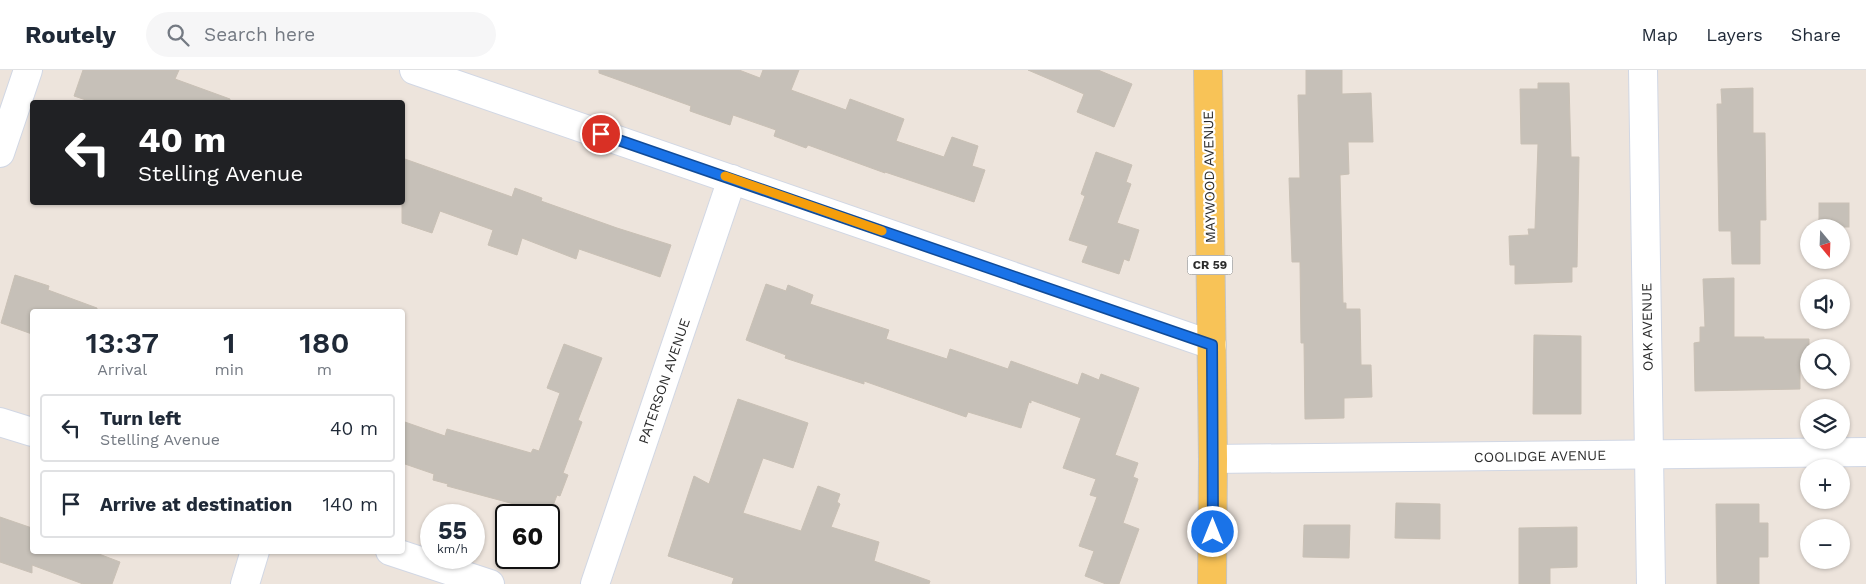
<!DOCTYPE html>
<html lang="en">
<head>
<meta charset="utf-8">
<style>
  :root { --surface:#fff; --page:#f6f6f7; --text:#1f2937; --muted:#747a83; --line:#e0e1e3 }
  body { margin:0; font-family:"Work Sans",sans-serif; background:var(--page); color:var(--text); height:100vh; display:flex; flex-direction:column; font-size:19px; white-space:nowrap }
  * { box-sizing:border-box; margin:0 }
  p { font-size:16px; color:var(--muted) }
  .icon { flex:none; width:28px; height:28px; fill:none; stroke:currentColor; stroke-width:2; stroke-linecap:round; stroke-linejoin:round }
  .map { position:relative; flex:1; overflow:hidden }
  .details { position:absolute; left:30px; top:239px; width:375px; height:245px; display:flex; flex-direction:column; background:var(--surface); border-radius:5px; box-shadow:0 1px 4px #0004 }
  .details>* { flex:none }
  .banner { position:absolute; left:30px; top:30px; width:375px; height:105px; border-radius:5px; box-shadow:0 1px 4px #0004; background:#202124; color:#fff; overflow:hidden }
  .needle { width:32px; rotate:161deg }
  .tools { position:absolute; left:1800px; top:149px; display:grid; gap:10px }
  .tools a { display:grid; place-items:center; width:50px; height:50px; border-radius:50%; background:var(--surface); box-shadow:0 1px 4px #0004; font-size:25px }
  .speed { position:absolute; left:420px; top:434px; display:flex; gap:10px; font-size:25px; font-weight:700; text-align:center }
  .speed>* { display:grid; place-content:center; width:65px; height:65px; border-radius:50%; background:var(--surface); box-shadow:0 1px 4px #0004; line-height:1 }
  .speed small { font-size:12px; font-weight:400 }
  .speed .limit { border:2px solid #111; border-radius:8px; background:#fff; color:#111 }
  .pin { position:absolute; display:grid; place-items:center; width:42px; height:42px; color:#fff; margin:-21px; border:2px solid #fff; border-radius:50%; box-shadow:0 1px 5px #0007 }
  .me { position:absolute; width:55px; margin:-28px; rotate:0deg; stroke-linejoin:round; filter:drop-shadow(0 0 4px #0008) }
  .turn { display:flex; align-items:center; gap:18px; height:105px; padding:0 25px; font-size:22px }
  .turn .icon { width:65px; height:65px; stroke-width:2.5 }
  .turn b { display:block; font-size:35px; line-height:42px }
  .eta { display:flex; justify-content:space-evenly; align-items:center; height:85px; text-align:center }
  .eta b { font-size:30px; font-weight:600; line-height:35px }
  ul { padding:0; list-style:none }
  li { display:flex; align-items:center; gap:15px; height:68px; margin:0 10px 8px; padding:0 15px; border:2px solid var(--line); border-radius:5px }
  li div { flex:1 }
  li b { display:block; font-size:19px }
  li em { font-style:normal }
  header { display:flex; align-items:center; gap:30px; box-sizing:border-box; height:70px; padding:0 25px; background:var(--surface); border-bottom:1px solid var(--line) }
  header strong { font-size:24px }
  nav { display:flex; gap:28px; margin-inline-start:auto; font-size:18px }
  .search { width:350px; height:45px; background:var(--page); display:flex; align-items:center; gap:12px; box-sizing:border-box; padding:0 18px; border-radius:28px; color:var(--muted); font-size:19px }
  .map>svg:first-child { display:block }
  .building { fill:#c6c0b8; stroke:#c9c0b5 }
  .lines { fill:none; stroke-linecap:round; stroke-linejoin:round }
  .minor-casing { stroke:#d1d7e4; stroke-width:30 }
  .tertiary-casing { stroke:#d1d7e4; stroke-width:30 }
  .primary-casing { stroke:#c4c4c4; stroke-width:30 }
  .minor { stroke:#fff; stroke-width:28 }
  .tertiary { stroke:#fff; stroke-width:28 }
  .primary { stroke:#f8c357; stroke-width:28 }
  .route-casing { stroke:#114b97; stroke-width:12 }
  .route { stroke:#1a73e8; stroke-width:9 }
  .slow { stroke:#f59e0b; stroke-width:9 }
  .labels { text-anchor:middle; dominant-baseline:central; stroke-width:4.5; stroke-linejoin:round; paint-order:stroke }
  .shield { fill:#fff; stroke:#6b6b6b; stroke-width:1 }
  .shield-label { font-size:12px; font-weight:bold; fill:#2b2b2b }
  .street-label { font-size:14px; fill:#2b2b2b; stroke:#fff }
</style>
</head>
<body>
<header>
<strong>Routely</strong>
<div class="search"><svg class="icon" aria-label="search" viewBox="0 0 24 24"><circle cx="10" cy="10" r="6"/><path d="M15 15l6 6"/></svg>Search here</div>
<nav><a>Map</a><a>Layers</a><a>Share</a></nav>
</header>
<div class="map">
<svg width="1866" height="514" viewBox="0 0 1866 514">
  <rect width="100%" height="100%" fill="#ede4dc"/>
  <!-- building -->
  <g class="building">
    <path d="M83,0H179L175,9L230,29V32H92L74,26Z"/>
    <path d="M599,0H739L760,8L763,0H799L791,20L846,40L850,29L904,49L896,71L944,87L952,67L978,76L972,96L985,100L974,132L885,102V103L808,75L806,78L774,66L776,60L733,45L730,55L690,41L691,36L599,3Z"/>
    <path d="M1028,0H1098L1132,14L1114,57L1077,42L1084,24Z"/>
    <path d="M1306,0H1342V24L1371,23L1373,72H1348L1349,104L1340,105L1343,233H1346V239H1360L1361,295H1371L1372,327L1344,328V348L1305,349L1304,273H1301L1300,192H1292L1289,108H1300L1298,25H1306Z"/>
    <path d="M1538,13H1569L1571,87H1579L1577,197H1572V212L1515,214V195H1510L1509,166L1529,165L1528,159H1535L1538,74H1521L1520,19H1538Z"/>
    <path d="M1753,18V63H1765L1766,150H1760V194H1732L1731,161H1719L1717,34H1722L1721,19Z"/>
    <path d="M1096,82L1132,95L1126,112L1131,114L1117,153L1139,160L1129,191L1124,189L1119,204L1082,192L1088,176L1069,170L1085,126L1081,124Z"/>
    <path d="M402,88L512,127L515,118L542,128L541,131L617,158L671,175L660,207L579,179L576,189L522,168L517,185L488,175L493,160L440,141L432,163L402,153Z"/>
    <rect x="1819" y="133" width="30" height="24"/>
    <path d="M15,205L49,216L48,220L97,238V241H32V264L1,253Z"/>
    <path d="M1734,208V267H1764V269H1809V294L1800,295V319L1695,321L1694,273L1700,272V257H1705L1703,209Z"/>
    <path d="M766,214L786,221L788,215L813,225L810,234L889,260L886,269L947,289L950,279L1008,299L1011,291L1078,315L1082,303L1099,310L1101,304L1139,318L1115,385L1138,393L1133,407L1138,409L1123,453L1139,459L1119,514H1106L1085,506L1094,481L1079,476L1097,427L1090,425L1096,409L1063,398L1081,348L1031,330V333L1029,332L1021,358L968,342L966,347L864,311V314L785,288L786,285L746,270Z"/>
    <path d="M1534,265L1581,266V344H1533Z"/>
    <path d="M564,274L602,288L578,350L582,352L563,403L568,405L560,426L557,425L551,441L541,437L540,441L447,416L448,414L433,410L434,404L402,393V351L445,366L447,359L531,383L533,379L539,381L560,323L547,318Z"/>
    <path d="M738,329L808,353L793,398L763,388L743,443L801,461L818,416L840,424L837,432L840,434L831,457L879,472L874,491L930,511L929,514H732L734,508L668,486L694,406L709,414Z"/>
    <path d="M1396,433L1440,434V469L1395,468Z"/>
    <path d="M1716,434H1759V453H1768V487H1759V514H1717Z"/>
    <path d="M0,447L32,458V481H91L120,492L112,514H83L32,495V503L0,492Z"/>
    <path d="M1304,455H1350L1349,488L1303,487Z"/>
    <path d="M1577,457V497L1550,498V514H1519V458Z"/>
  </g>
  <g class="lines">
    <!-- minor casing -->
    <g class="minor-casing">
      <g id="minor">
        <path d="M414,0L1212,275"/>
        <path d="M1643,0L1651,514"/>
        <path d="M0,83L28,0"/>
        <path d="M1213,389L1866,382"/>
        <path d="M245,514L255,481"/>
        <path d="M595,514L732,109"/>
      </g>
    </g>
    <!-- tertiary casing -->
    <g class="tertiary-casing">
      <g id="tertiary">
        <path d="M0,352L32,362"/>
        <path d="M390,481L490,514"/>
      </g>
    </g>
    <!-- primary casing -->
    <g class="primary-casing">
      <path id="primary" d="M1208,0L1213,389L1212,514"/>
    </g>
    <!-- minor -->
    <use href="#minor" class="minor"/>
    <!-- tertiary -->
    <use href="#tertiary" class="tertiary"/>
    <!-- primary -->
    <use href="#primary" class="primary"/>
  </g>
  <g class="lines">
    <!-- route casing -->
    <g class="route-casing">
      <path id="route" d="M601,64L1212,275L1213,462"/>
    </g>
    <!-- route -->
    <use href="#route" class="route"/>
    <!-- slow -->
    <path class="slow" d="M725,106L882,161"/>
  </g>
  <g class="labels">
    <!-- shield labels -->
    <rect class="shield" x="1187.5" y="185.5" width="45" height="19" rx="4"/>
    <g class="shield-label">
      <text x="1210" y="195">CR 59</text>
    </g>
    <!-- street labels -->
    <g class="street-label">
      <text transform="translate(1209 107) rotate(-91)">MAYWOOD AVENUE</text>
      <text transform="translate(1647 257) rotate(-91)">OAK AVENUE</text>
      <text transform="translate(664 311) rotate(-71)">PATERSON AVENUE</text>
      <text transform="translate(1540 386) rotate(-1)">COOLIDGE AVENUE</text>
    </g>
  </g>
</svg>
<div class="tools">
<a><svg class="needle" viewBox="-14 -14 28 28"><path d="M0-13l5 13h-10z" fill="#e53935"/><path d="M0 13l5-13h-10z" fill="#747a83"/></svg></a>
<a><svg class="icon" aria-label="sound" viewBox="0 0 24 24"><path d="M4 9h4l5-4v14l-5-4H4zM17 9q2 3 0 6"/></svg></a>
<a><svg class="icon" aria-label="search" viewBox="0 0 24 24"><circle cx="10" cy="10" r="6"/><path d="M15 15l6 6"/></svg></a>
<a><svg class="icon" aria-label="layers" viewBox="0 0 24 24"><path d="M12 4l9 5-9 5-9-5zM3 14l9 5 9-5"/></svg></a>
<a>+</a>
<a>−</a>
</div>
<div class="speed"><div>55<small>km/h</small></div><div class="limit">60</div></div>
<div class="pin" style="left:601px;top:64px;background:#d93025"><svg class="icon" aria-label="arrive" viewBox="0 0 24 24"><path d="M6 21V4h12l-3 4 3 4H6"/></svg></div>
<svg class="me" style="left:1213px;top:462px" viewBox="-20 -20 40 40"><circle r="17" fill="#1a73e8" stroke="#fff" stroke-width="3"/><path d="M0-11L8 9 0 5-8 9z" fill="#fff"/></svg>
<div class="banner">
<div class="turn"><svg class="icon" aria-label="left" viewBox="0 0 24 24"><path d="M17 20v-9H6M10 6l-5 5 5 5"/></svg><div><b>40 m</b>Stelling Avenue</div></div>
</div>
<section class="details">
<div class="eta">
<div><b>13:37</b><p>Arrival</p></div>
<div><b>1</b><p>min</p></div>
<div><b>180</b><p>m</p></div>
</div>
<ul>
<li><svg class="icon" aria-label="left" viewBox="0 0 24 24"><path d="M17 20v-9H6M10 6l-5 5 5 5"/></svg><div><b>Turn left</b><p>Stelling Avenue</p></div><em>40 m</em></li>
<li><svg class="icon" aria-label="arrive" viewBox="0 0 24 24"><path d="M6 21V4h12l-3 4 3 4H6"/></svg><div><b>Arrive at destination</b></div><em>140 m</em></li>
</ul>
</section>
</div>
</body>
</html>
